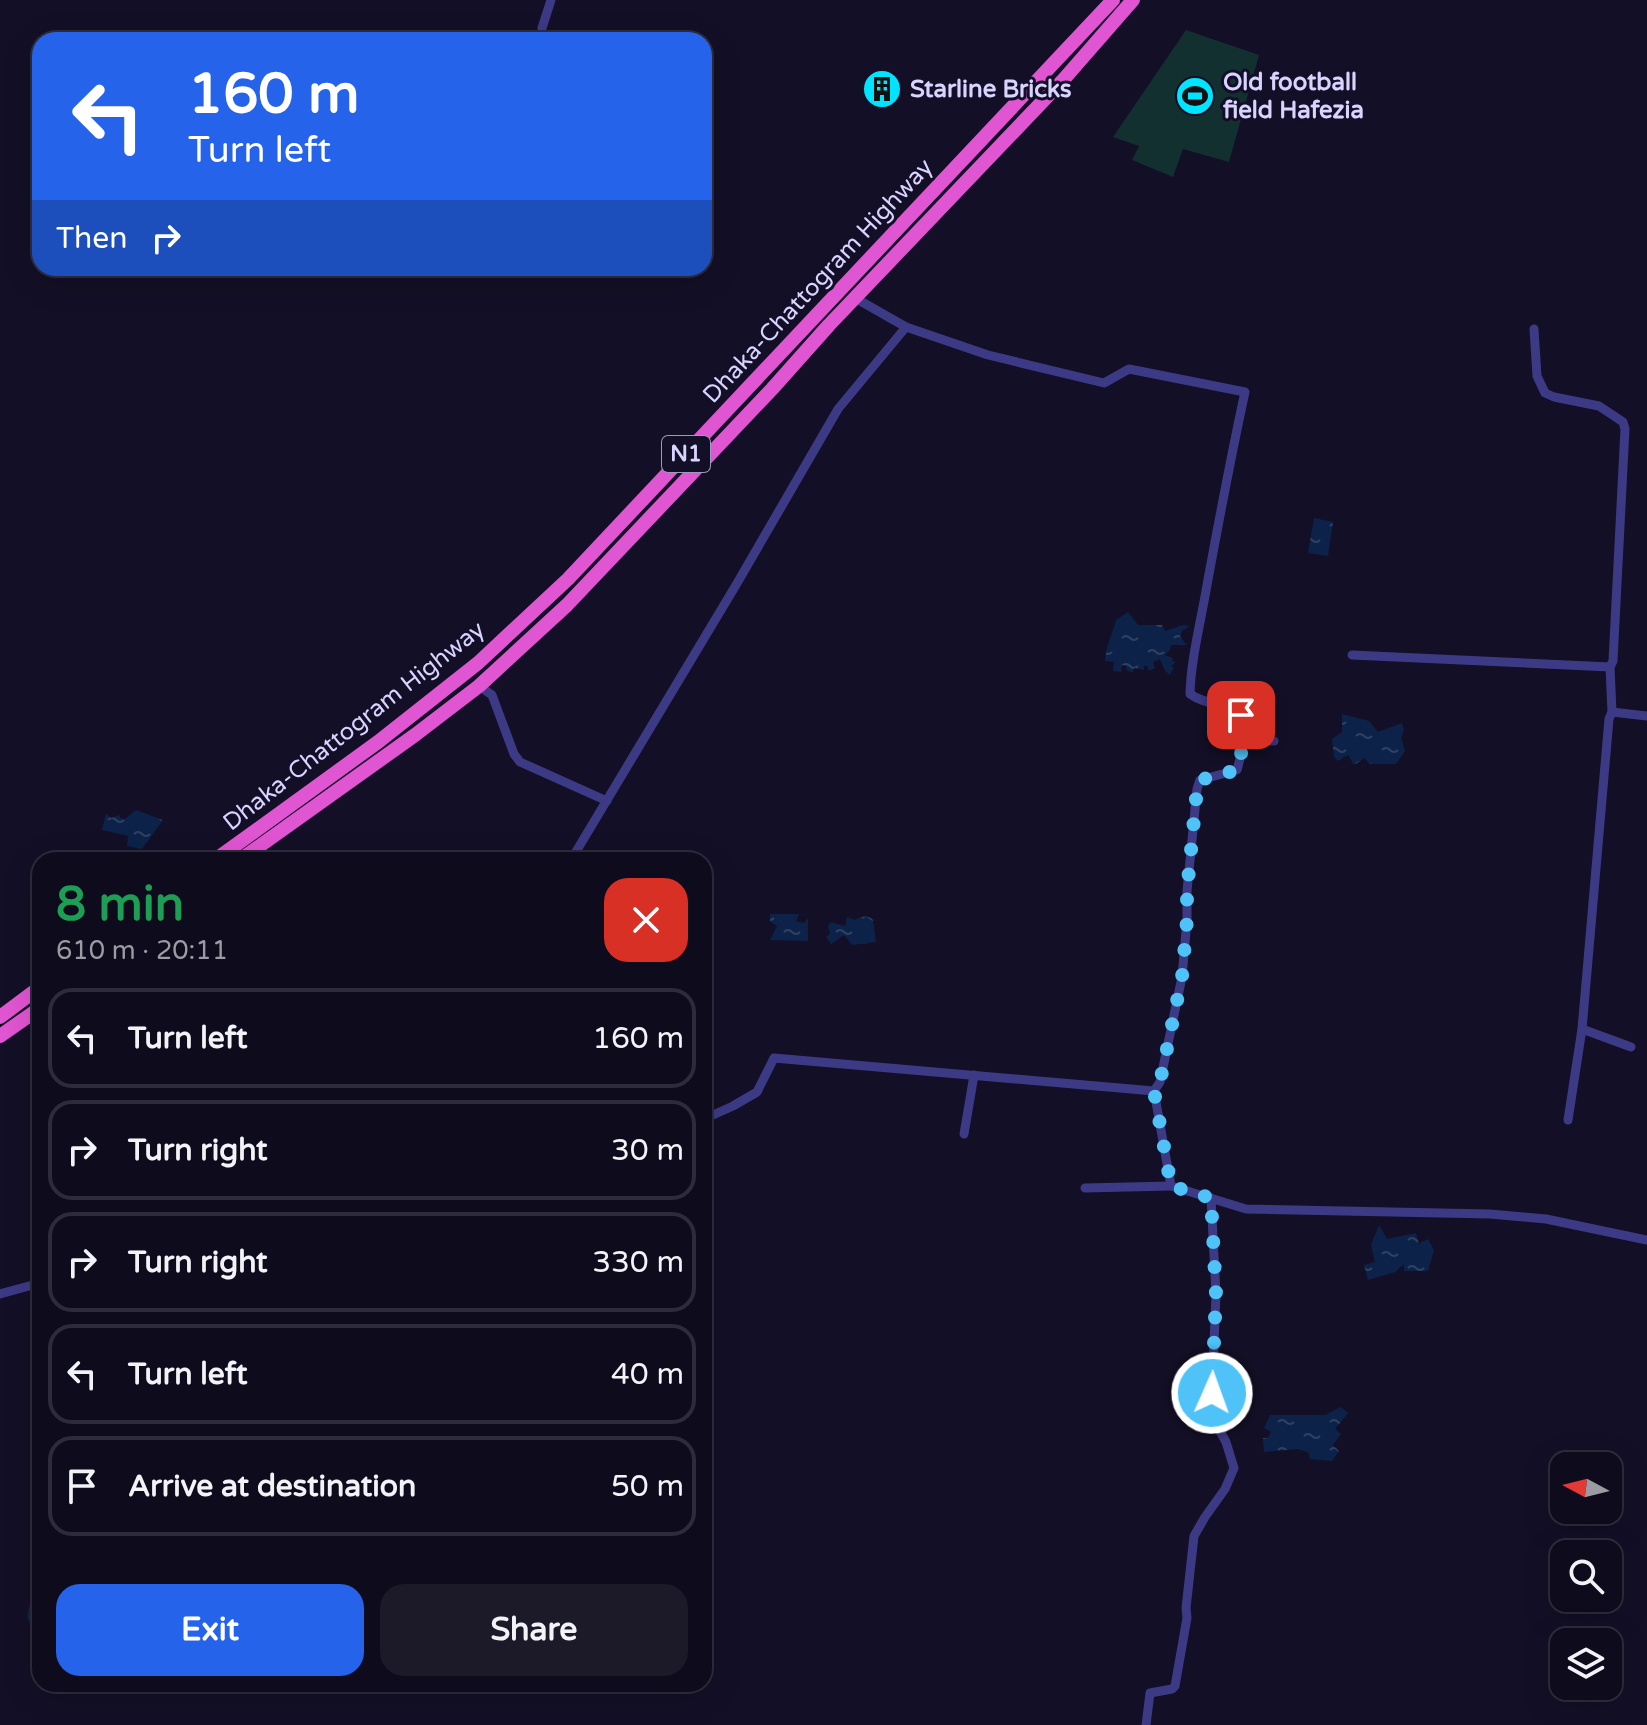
<!DOCTYPE html>
<html lang="en">
<head>
<meta charset="utf-8">
<style>
  :root { --surface:#0e0b1c; --page:#1c1929; --text:#f1f3f6; --muted:#9b9ba3; --line:#2e2b3b; --accent:#2563eb }
  body { margin:0; font-family:"Varela Round",sans-serif; background:var(--page); color:var(--text); height:100vh; display:flex; flex-direction:column; font-size:30px; white-space:nowrap }
  * { box-sizing:border-box; margin:0 }
  p { font-size:26px; color:var(--muted) }
  .icon { flex:none; width:44px; height:44px; fill:none; stroke:currentColor; stroke-width:2; stroke-linecap:round; stroke-linejoin:round }
  .map { position:relative; flex:1; overflow:hidden }
  .panel { position:absolute; left:32px; top:852px; width:680px; height:840px; display:flex; flex-direction:column; background:var(--surface); border-radius:24px; box-shadow:0 8px 32px #0002,0 0 0 2px var(--line) }
  .panel>* { flex:none }
  .hud { position:absolute; left:32px; top:32px; width:680px; height:244px; border-radius:24px; box-shadow:0 8px 32px #0002,0 0 0 2px var(--line); background:#2563eb; color:#fff; overflow:hidden }
  .needle { width:52px; rotate:277deg }
  .buttons { position:absolute; left:1550px; top:1452px; display:grid; gap:16px }
  .buttons a { display:grid; place-items:center; width:72px; height:72px; border-radius:16px; background:var(--surface); box-shadow:0 8px 32px #0002,0 0 0 2px var(--line); font-size:40px }
  .pin { position:absolute; display:grid; place-items:center; width:68px; height:68px; color:#fff; margin:-34px; border-radius:16px; box-shadow:0 4px 12px #0006 }
  .me { position:absolute; width:88px; margin:-44px; rotate:2deg; stroke-linejoin:round; filter:drop-shadow(0 0 6px #0008) }
  .turn { display:flex; align-items:center; gap:28px; height:168px; padding:0 24px; font-size:36px }
  .turn .icon { width:104px; height:104px; stroke-width:2.5 }
  .turn b { display:block; font-size:56px; line-height:68px }
  .then { display:flex; align-items:center; height:76px; padding:0 24px; background:#0003; gap:16px; font-size:30px }
  .round { display:grid; place-items:center; flex:none; width:84px; height:84px; border-radius:24px; background:var(--page) }
  .overview { display:flex; align-items:center; justify-content:space-between; height:136px; padding:0 24px }
  h1 { font-size:48px; font-weight:700; line-height:60px; color:#1e9e55 }
  .primary-button { display:flex; gap:16px; margin-top:auto; padding:16px 24px }
  .primary-button a { flex:1; height:92px; border-radius:24px; background:var(--accent); color:#fff; font-size:32px; font-weight:700; line-height:92px; text-align:center }
  .primary-button a+a { background:var(--page); color:var(--text) }
  ul { padding:0; list-style:none }
  li { display:flex; align-items:center; gap:24px; height:100px; margin:0 16px 12px; padding:0 8px; border:4px solid var(--line); border-radius:24px }
  li div { flex:1 }
  li b { display:block; font-size:30px }
  li em { font-style:normal }
  .map>svg:first-child { display:block }
  .green { fill:#12302f }
  .water { fill:url(#water-ripples) }
  .lines { fill:none; stroke-linecap:round; stroke-linejoin:round }
  .minor { stroke:#3d3a85; stroke-width:9 }
  .trunk { stroke:#e055d1; stroke-width:14 }
  .route { stroke:#4fc3f7; stroke-width:14; stroke-dasharray:0 25.2 }
  .labels { text-anchor:middle; dominant-baseline:central; stroke-width:6; stroke-linejoin:round; paint-order:stroke }
  .shield { fill:#130f26; stroke:#9e99be; stroke-width:2 }
  .shield-label { font-size:22px; font-weight:bold; fill:#d9d4ff }
  .poi-label { font-size:24px; font-weight:bold; fill:#d9d4ff; stroke:#130f26; text-anchor:start }
  .street-label { font-size:24px; fill:#d9d4ff; stroke:#130f26 }
</style>
</head>
<body>
<div class="map">
<svg width="1647" height="1725" viewBox="0 0 1647 1725">
  <defs>
    <pattern id="water-ripples" width="26" height="14" patternUnits="userSpaceOnUse" patternTransform="scale(2)"><rect width="26" height="14" fill="#0c2248"/><path d="M2 4q2-2 4 0t4 0M15 11q2-2 4 0t4 0" fill="none" stroke="#2f4163"/></pattern>
  </defs>
  <rect width="100%" height="100%" fill="#130f26"/>
  <!-- green -->
  <path class="green" d="M1186,30L1259,55L1229,162L1183,149L1173,177L1132,160L1139,146L1113,137Z"/>
  <!-- water -->
  <g class="water">
    <path d="M1314,518L1333,522L1328,556L1308,553Z"/>
    <path d="M1128,612L1138,625H1162L1165,631L1183,625L1190,626L1182,631L1180,637L1187,645H1171L1170,650L1165,655L1173,658L1172,661L1176,662L1171,666L1174,668L1170,675L1165,671L1160,659L1153,662L1155,668L1149,671L1147,666H1144V670L1134,668L1133,672L1127,671L1126,666L1122,665L1121,672L1113,671L1114,662L1105,661C1106,646 1112,635 1116,620Z"/>
    <path d="M1342,714L1369,721L1378,732L1402,723L1404,730L1401,738L1405,751L1396,764H1369L1365,758L1354,765L1348,755L1338,761L1334,757L1332,739L1342,732Z"/>
    <path d="M136,810L163,820L142,849L127,846L128,836L102,830L106,813L111,818L120,815V818L125,819Z"/>
    <path d="M770,914H799L796,921L804,923L808,918V941L770,940L777,926L770,921Z"/>
    <path d="M847,917L855,920C861,916 868,915 873,920L876,942L852,945L844,935L831,944L826,937L830,934L828,926L831,922L845,926Z"/>
    <path d="M1379,1225L1387,1239L1416,1233L1419,1244L1428,1239L1434,1250L1428,1271H1404V1264L1395,1272L1368,1280L1364,1265L1375,1262L1371,1245Z"/>
    <path d="M1341,1407L1348,1413L1335,1429L1341,1434L1333,1445L1339,1451L1332,1461L1310,1459L1308,1452L1298,1449L1264,1452L1263,1438H1268L1271,1432L1264,1428L1270,1415H1325Z"/>
    <path d="M32,1595L40,1597V1646L38,1645L27,1616Z"/>
  </g>
  <g class="lines">
    <!-- minor -->
    <g class="minor">
      <path d="M542,28L551,0"/>
      <path d="M855,298L906,327L988,355L1104,383L1129,369L1245,392C1231,456 1219,520 1207,585C1201,621 1191,658 1190,694C1204,704 1219,703 1234,709C1251,716 1241,756 1237,770L1200,780L1197,789L1187,891V920L1182,977L1160,1082L1154,1091"/>
      <path d="M1534,329L1537,376L1545,393L1554,397L1599,406L1623,422L1625,429L1613,661L1610,667L1612,712L1609,719L1582,1029L1568,1120"/>
      <path d="M1352,655L1610,667"/>
      <path d="M479,686L492,695L514,754L520,762L607,801"/>
      <path d="M1612,712L1647,716"/>
      <path d="M1244,741H1274"/>
      <path d="M571,860L736,585L838,409L906,327"/>
      <path d="M1582,1029L1631,1047"/>
      <path d="M704,1119L733,1106L757,1092L774,1058L1154,1091L1171,1186L1246,1209L1490,1214L1546,1219L1647,1240"/>
      <path d="M964,1134L974,1075"/>
      <path d="M1085,1188L1171,1186"/>
      <path d="M0,1294L40,1283"/>
      <path d="M1146,1725L1150,1693L1172,1689L1175,1686L1187,1618L1186,1608L1194,1536L1205,1517L1225,1489L1234,1468L1226,1442L1216,1424L1212,1393L1216,1294L1211,1198"/>
    </g>
    <!-- trunk -->
    <g class="trunk">
      <path d="M215,860L378,742L478,663L568,579L1113,0"/>
      <path d="M240,860L415,735L479,686L567,605L772,389L829,325L1064,79L1133,0"/>
      <path d="M0,1017L40,987"/>
      <path d="M0,1036L40,1008"/>
    </g>
  </g>
  <g class="lines">
    <!-- route -->
    <path class="route" d="M1212,1393L1216,1294L1211,1198L1171,1186L1154,1091L1160,1082L1182,977L1187,920V891L1197,789L1200,780L1237,770L1244,741L1241,715"/>
  </g>
  <!-- icons -->
  <defs>
    <g id="building-disc" transform="scale(2)"><circle r="9.5" fill="#00e5ff" stroke="#130f26"/><path d="M-4-6H4V6H1V3H-1V6H-4ZM-2.5-4.3h1.7v1.8h-1.7ZM.8-4.3h1.7v1.8H.8ZM-2.5-1h1.7V.8h-1.7ZM.8-1h1.7V.8H.8Z" fill="#111"/></g>
    <g id="stadium-disc" transform="scale(2)"><circle r="9.5" fill="#00e5ff" stroke="#130f26"/><path d="M0-5a6.5 5 0 1 0 0 10a6.5 5 0 1 0 0-10ZM-3.5-1.8h7v3.6h-7Z" fill="#111"/></g>
  </defs>
  <g fill-rule="evenodd">
    <use href="#building-disc" x="882" y="89"/>
    <use href="#stadium-disc" x="1195" y="96"/>
  </g>
  <g class="labels">
    <!-- shield labels -->
    <rect class="shield" x="662" y="436" width="48" height="36" rx="6"/>
    <g class="shield-label">
      <text x="686" y="454">N1</text>
    </g>
    <!-- poi labels -->
    <g class="poi-label">
      <text x="1223" y="82">Old football<tspan x="1223" dy="28">field Hafezia</tspan></text>
      <text x="910" y="89">Starline Bricks</text>
    </g>
    <!-- street labels -->
    <g class="street-label">
      <text transform="translate(818 281) rotate(-47)">Dhaka-Chattogram Highway</text>
      <text transform="translate(354 726) rotate(-38)">Dhaka-Chattogram Highway</text>
    </g>
  </g>
</svg>
<div class="buttons">
<a><svg class="needle" viewBox="-14 -14 28 28"><path d="M0-13l5 13h-10z" fill="#e53935"/><path d="M0 13l5-13h-10z" fill="#9b9ba3"/></svg></a>
<a><svg class="icon" aria-label="search" viewBox="0 0 24 24"><circle cx="10" cy="10" r="6"/><path d="M15 15l6 6"/></svg></a>
<a><svg class="icon" aria-label="layers" viewBox="0 0 24 24"><path d="M12 4l9 5-9 5-9-5zM3 14l9 5 9-5"/></svg></a>
</div>
<div class="pin" style="left:1241px;top:715px;background:#d93025"><svg class="icon" aria-label="arrive" viewBox="0 0 24 24"><path d="M6 21V4h12l-3 4 3 4H6"/></svg></div>
<svg class="me" style="left:1212px;top:1393px" viewBox="-20 -20 40 40"><circle r="17" fill="#4fc3f7" stroke="#fff" stroke-width="3"/><path d="M0-11L8 9 0 5-8 9z" fill="#fff"/></svg>
<div class="hud">
<div class="turn"><svg class="icon" aria-label="left" viewBox="0 0 24 24"><path d="M17 20v-9H6M10 6l-5 5 5 5"/></svg><div><b>160 m</b>Turn left</div></div>
<div class="then">Then<svg class="icon" aria-label="right" viewBox="0 0 24 24"><path d="M7 20v-9h11M14 6l5 5-5 5"/></svg></div>
</div>
<section class="panel">
<div class="overview"><div><h1>8 min</h1><p>610 m · 20:11</p></div><a class="round" style="background:#d93025;color:#fff"><svg class="icon" aria-label="close" viewBox="0 0 24 24"><path d="M6 6l12 12M18 6L6 18"/></svg></a></div>
<ul>
<li><svg class="icon" aria-label="left" viewBox="0 0 24 24"><path d="M17 20v-9H6M10 6l-5 5 5 5"/></svg><div><b>Turn left</b></div><em>160 m</em></li>
<li><svg class="icon" aria-label="right" viewBox="0 0 24 24"><path d="M7 20v-9h11M14 6l5 5-5 5"/></svg><div><b>Turn right</b></div><em>30 m</em></li>
<li><svg class="icon" aria-label="right" viewBox="0 0 24 24"><path d="M7 20v-9h11M14 6l5 5-5 5"/></svg><div><b>Turn right</b></div><em>330 m</em></li>
<li><svg class="icon" aria-label="left" viewBox="0 0 24 24"><path d="M17 20v-9H6M10 6l-5 5 5 5"/></svg><div><b>Turn left</b></div><em>40 m</em></li>
<li><svg class="icon" aria-label="arrive" viewBox="0 0 24 24"><path d="M6 21V4h12l-3 4 3 4H6"/></svg><div><b>Arrive at destination</b></div><em>50 m</em></li>
</ul>
<div class="primary-button"><a>Exit</a><a>Share</a></div>
</section>
</div>
</body>
</html>
